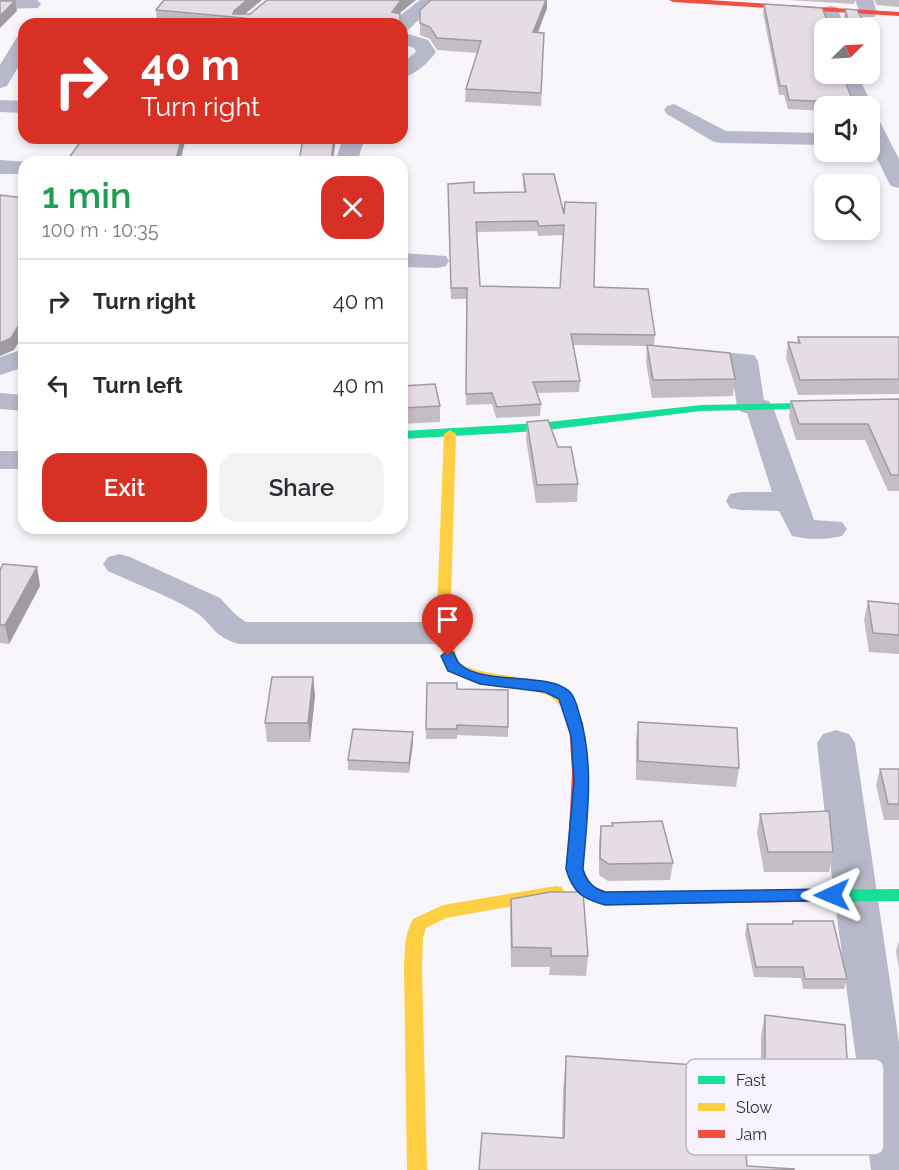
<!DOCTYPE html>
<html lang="en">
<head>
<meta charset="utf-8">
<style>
  :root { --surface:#fff; --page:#f2f2f3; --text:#2b2b33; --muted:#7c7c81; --line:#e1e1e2; --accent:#d93025 }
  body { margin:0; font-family:Raleway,sans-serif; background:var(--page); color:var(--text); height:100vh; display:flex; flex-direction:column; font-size:22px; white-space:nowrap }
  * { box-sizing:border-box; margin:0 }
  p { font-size:20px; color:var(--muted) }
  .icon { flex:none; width:33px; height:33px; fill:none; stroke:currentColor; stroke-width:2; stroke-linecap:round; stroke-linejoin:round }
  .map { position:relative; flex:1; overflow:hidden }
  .details { position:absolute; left:18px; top:156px; width:390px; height:378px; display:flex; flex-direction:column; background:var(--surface); border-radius:18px; box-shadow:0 3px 9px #0003 }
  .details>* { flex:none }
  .top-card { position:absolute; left:18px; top:18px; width:390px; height:126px; border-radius:18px; box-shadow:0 3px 9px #0003; background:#d93025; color:#fff; overflow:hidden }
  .needle { width:39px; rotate:66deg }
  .tools { position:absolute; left:814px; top:18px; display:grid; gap:12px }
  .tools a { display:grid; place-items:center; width:66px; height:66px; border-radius:12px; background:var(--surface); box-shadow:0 3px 9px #0003; font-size:30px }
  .pin { position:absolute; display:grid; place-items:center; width:51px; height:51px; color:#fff; margin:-62px -26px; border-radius:50% 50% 50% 0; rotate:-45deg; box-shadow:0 0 6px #0007 }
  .pin .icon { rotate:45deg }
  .me { position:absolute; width:66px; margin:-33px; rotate:269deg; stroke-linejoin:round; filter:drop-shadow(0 0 4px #0008) }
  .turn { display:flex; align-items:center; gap:21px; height:126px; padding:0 24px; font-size:27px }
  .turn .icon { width:78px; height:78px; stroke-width:2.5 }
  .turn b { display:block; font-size:42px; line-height:51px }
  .round { display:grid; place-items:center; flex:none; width:63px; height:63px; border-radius:18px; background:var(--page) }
  .summary { display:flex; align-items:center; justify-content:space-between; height:102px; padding:0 24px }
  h1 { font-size:36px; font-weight:600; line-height:45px; color:#1e9e55 }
  .action { display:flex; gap:12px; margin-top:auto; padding:12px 24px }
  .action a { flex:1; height:69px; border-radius:18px; background:var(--accent); color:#fff; font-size:24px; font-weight:600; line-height:69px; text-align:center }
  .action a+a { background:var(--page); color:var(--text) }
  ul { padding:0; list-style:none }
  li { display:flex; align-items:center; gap:18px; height:84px; padding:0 24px; border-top:2px solid var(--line) }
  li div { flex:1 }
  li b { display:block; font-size:22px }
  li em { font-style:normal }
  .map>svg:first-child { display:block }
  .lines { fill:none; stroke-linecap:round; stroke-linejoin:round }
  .street { fill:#b7b9cb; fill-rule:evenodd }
  .fast { fill:#16e098; fill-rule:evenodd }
  .slow { fill:#ffcf43; fill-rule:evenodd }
  .jam { fill:#f24e42; fill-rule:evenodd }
  .wall { fill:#c5bdc6; fill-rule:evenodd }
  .shaded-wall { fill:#a09aa1 }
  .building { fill:#e5dce6; stroke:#a09aa1; stroke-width:1.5; fill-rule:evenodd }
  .route { fill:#1a73e8; stroke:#114b97; stroke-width:1.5 }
  .key { fill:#f7f3fe; stroke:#bcb8c1; stroke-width:1.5 }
  .key-label { font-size:16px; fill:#312f34 }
</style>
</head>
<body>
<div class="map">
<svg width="899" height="1170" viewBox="0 0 899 1170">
  <rect width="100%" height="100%" fill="#f8f6fb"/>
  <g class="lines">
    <!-- street -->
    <g class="street">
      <path d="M0,0H37L41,4L38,8L0,9Z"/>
      <path d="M420,0H440L408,30L402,32V24H394L402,14Z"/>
      <path d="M855,0H873L877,13L874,17H862Z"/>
      <path d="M831,6L837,7L845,28H827L822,11L825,7Z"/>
      <path d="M402,32L428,40L436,52C427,64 416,74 402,78V63L416,52L414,48L402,44Z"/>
      <path d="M24,35V57L7,86L0,88V65L17,37Z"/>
      <path d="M839,74H857L873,106L870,110V106H853Z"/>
      <path d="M0,100L24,101V113L0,112Z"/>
      <path d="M674,104L726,131L825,133V145L722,143L714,142L667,114L664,110L667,106Z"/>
      <path d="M870,116L877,118L880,122L899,159V188L891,186L888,181L870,144Z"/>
      <path d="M343,138H365L357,162H335Z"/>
      <path d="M0,160L30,162H24V174H0Z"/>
      <path d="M402,253L446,256L449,261L446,266L437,268L402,267Z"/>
      <path d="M24,349V367L0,375V357Z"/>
      <path d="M687,349L754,355L758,361L764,400L769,401L773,407L812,514L814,520L842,522L847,529L842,536C826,540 808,540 792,536L779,511L741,510L730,508L726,501L730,494L741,492H772L747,413L741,412L737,406L731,368L677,363L673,357L677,351Z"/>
      <path d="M0,393L24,395V411L0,409Z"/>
      <rect x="0" y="451" width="24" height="18"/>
      <path d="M119,554L130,557L220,598L236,615L246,622H443L455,625L460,633L455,641L443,644H239C211,636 213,623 194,611C167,595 136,584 108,571L103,564L108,557Z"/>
      <path d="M836,730L849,734L855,743L899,1043V1170H871L834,895L817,743L823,734Z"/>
    </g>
    <!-- fast -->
    <g class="fast">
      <path d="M899,401V407L701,411L539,431L402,439V431L539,423L701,405Z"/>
      <path d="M899,889V901L803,902L797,901L795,896L797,891L803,890Z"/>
    </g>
    <!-- slow -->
    <g class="slow">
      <path d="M450,430L456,434L450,633L459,664C506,685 565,665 583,723L581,727H571L565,710L550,696L532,690L478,681L453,673L446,667L436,633L444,434Z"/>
      <path d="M556,886L562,887L564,892L562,897L446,918L426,928L423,937L422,968L427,1170H407L404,968C405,950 404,935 413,919L443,905Z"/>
    </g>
    <!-- jam -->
    <g class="jam">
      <path d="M669,0H708L899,12V16L673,2Z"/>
      <path d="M576,718L581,719L583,723L588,772L583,869L591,885L607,892L803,890L809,891L811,896L809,901L803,902L605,905L579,894L567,869L572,772L569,723L571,719Z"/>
    </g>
  </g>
  <!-- wall -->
  <g class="wall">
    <path d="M164,0H262L245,14L400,13L399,14L400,24H186L157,21L156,10Z"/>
    <path d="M431,0H547V8L538,33H544L541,106L465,102L466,89L477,53L437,50L430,39L420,35V23Z"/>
    <path d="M788,0H855L854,4Z"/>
    <path d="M874,0H899V7L877,5Z"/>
    <path d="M764,4L828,22H845L844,18L845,9L867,28H825V74L852,98L860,103L859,106H825V111L788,109L784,95H779L763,13Z"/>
    <path d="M523,174L564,214L594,287L655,335L654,346L735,379L733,396L652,398L646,362L647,346L573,345L580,381L579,392L537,393L541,404L540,416L496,418L492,404L466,405L467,299H451L448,184L474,193L524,192L523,184ZM537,231L538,236L563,235L560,288L480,286L477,232Z"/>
    <path d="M798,337H899V394L798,395L786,358L788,342L797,343Z"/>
    <path d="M402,386L440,406V422L402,424Z"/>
    <path d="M899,399V491H888L865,440H796L789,417L791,401Z"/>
    <path d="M527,422L558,447L578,484L577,502L536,503L526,439Z"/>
    <path d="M37,567L40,586L9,644L0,643V570Z"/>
    <path d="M868,601L899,604V654L869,652L864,620Z"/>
    <path d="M313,677L315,696L310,742H267L265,723Z"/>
    <path d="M457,689L508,727V737L457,735V739H426V729Z"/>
    <path d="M638,722L739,768L736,787L636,780V741Z"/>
    <path d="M413,732V742L409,773L348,770V760Z"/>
    <path d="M880,769H899V820H884L876,785Z"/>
    <path d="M760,814L833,852L829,872H764L757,833Z"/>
    <path d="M612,823L673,863L670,880L608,881L599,875V843L601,826H612Z"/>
    <path d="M511,899L588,956L586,976L549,975L550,967H511L510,918Z"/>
    <path d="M793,921L847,979L844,989H803L801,978L754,977L745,934L747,924H792Z"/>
    <path d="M899,941V969L896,951Z"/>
    <path d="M765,1015L848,1075L843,1095L761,1084V1035Z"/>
    <path d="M566,1056L747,1166L479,1170L562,1138L563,1091Z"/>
  </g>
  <!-- shaded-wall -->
  <g class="shaded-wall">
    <path d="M247,0H262L240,18L234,17V11Z"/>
    <path d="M401,0H416L400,13L392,24V12Z"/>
    <path d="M546,0H547V8L533,44V32Z"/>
    <path d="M15,1L17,11L0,28V16Z"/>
    <path d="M182,138H186L180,162H175Z"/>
    <path d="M334,138H336L333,162H331Z"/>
    <path d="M406,174L407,188L402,228V212Z"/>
    <path d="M24,317V333L14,350L0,356V343Z"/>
    <path d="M37,567L40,586L9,644L5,625Z"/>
    <path d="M313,677L315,696L310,742L308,723Z"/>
    <path d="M413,732V742L409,773V763Z"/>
  </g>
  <!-- building -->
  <g class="building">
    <path d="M164,0H247L234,11L233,14H250L267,0H401L392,12L400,14V24H238L245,18L156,10Z"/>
    <path d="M431,0H546L533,32L544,33L541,93L466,89L481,41L437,38L430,27L420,23V10Z"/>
    <path d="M0,1H15L0,16Z"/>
    <path d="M764,4L822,8L828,22H846L848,19L845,9L857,10L867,28H825V74H842L852,98L859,99L860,103L789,100L786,86H780Z"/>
    <path d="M83,138H182L175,162H66Z"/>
    <path d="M303,138H334L331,162H299Z"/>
    <path d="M402,174H406L402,212Z"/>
    <path d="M523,174H554L564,214L565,202L596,203L594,287L648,289L655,335L571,334L580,381L533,382L541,404L497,407L492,393L466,394L467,288H451L448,184L474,182V193L526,192ZM537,221L539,226L564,225L560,288L480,286L476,222Z"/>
    <path d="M0,195L24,198V317L11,338L0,343Z"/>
    <path d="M798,337H899V379L800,380L788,342L800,343Z"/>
    <path d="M647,345L730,353L735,379L653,380Z"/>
    <path d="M435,384L440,406L402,408V386Z"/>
    <path d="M899,399V475H891L868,424H799L791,401Z"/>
    <path d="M548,420L558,447H571L578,484L537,485L527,422Z"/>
    <path d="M3,564L37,567L5,625H0V570Z"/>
    <path d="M868,601L899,604V635L873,633Z"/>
    <path d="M272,677H313L308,723H265Z"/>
    <path d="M427,683H457V689L508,690V727L457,725V729H426Z"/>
    <path d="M638,722L737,728L739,768L638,761Z"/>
    <path d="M353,729L413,732L409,763L348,760Z"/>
    <path d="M880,769H899V804H888Z"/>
    <path d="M829,811L833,852H768L760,814Z"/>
    <path d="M662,821L673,863L609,864L600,858L601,826H613L612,823Z"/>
    <path d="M550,892H583L588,956H551V948L512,947L511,899Z"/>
    <path d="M793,921H833L847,979H805L803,967H756L747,924H793Z"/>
    <path d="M765,1015L845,1025L848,1075L765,1064Z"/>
    <path d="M566,1056L739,1068L747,1166L794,1169V1170H479L482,1133L564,1138Z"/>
  </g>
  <!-- route -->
  <path class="route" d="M448,651L453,652C455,655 457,662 460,664C482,686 550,671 570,692C575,697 577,706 579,713C595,764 587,817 583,869C586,881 594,889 605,892L832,889L838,890L840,895L838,900L605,905C583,899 573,893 566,869L574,781L571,736L559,699L545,692L480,684L448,671L441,656Z"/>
  <!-- legend -->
  <rect x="686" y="1059" width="198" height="96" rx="9" class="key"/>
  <rect x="698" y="1076" width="27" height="8" fill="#16e098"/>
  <rect x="698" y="1103" width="27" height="8" fill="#ffcf43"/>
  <rect x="698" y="1130" width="27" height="8" fill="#f24e42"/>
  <g class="key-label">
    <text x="736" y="1086">Fast</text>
    <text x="736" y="1113">Slow</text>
    <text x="736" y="1140">Jam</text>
  </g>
</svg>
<div class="tools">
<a><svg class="needle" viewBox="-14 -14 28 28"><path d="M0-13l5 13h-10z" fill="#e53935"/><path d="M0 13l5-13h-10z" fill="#7c7c81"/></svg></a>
<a><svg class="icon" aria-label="sound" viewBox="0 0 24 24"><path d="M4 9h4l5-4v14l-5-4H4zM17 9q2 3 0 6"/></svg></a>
<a><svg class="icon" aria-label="search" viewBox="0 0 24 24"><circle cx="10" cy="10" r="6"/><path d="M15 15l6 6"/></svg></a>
</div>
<div class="pin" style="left:448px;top:656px;background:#d93025"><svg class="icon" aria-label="arrive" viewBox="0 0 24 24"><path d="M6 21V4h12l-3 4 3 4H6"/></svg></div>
<svg class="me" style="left:832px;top:895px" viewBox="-20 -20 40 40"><path d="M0-17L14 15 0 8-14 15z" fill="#1a73e8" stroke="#fff" stroke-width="4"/></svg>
<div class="top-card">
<div class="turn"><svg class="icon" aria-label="right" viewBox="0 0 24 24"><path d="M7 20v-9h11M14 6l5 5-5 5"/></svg><div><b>40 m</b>Turn right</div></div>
</div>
<section class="details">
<div class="summary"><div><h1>1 min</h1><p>100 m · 10:35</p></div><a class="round" style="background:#d93025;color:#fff"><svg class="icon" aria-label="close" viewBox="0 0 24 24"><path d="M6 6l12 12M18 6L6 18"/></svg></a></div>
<ul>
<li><svg class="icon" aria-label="right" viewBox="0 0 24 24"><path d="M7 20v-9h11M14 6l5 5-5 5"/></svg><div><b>Turn right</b></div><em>40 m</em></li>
<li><svg class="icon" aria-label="left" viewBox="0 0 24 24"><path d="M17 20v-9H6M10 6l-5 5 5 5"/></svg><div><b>Turn left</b></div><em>40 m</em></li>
</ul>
<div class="action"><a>Exit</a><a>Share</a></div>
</section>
</div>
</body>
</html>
